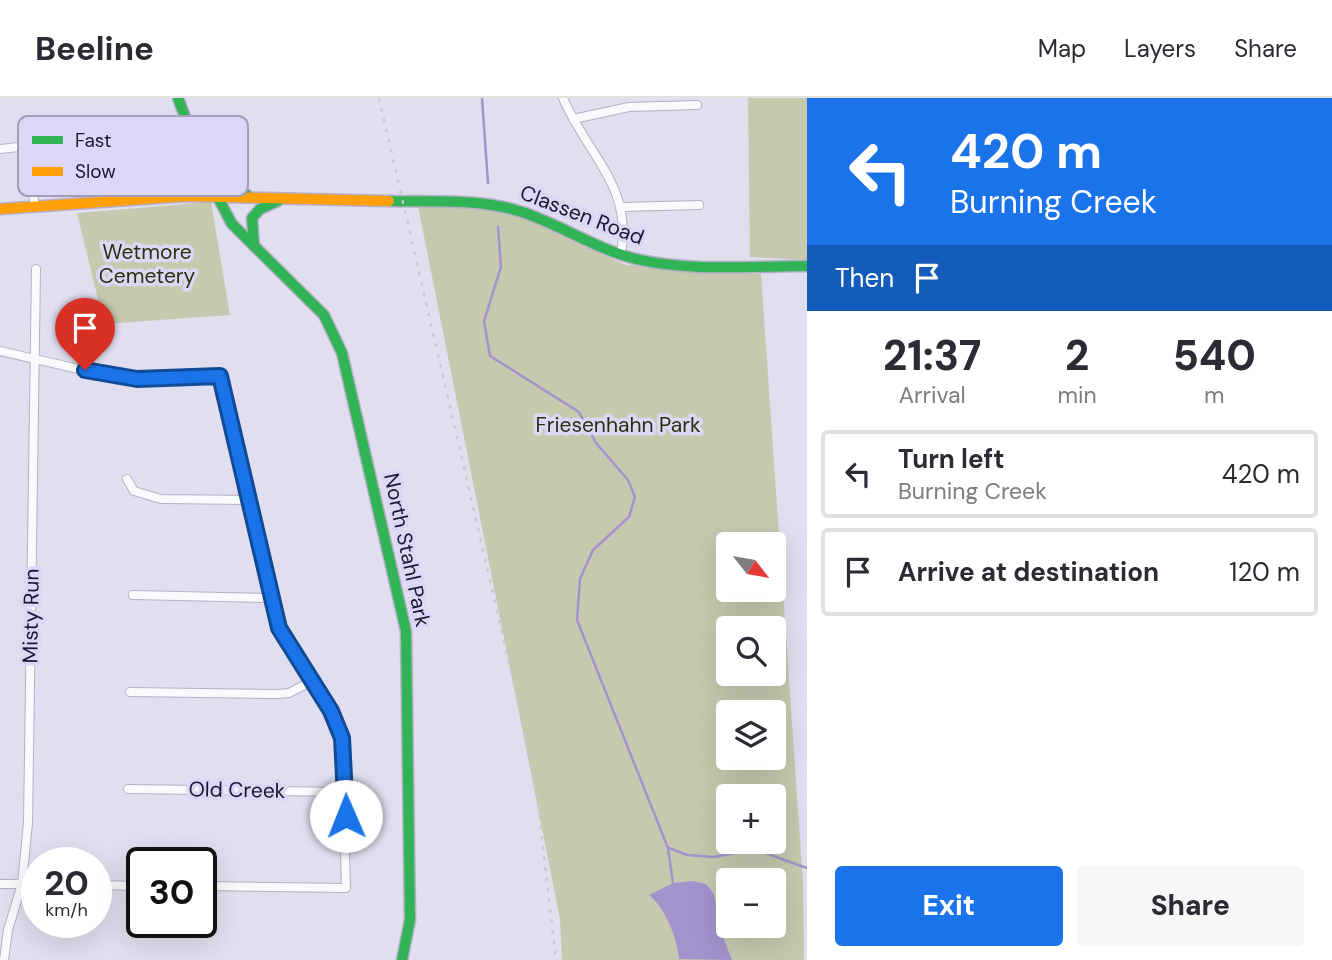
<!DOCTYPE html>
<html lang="en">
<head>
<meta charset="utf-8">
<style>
  :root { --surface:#fff; --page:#f7f7f7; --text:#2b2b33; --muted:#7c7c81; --line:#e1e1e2; --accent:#1a73e8 }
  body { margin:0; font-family:"DM Sans",sans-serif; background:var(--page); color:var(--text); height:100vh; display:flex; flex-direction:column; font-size:26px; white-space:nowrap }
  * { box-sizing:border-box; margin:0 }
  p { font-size:23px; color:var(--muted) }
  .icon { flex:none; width:38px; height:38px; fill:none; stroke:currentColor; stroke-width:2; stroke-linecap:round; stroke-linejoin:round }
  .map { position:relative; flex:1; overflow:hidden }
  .side { display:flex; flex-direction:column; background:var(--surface); width:525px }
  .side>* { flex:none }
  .hud { background:#1a73e8; color:#fff; overflow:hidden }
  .needle { width:46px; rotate:121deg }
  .tools { position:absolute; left:716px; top:434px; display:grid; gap:14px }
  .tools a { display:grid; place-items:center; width:70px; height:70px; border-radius:7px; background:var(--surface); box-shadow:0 7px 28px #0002; font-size:35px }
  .speed { position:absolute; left:21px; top:749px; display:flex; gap:14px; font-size:35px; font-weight:700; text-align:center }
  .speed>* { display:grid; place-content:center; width:91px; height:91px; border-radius:50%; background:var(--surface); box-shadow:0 7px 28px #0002; line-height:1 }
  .speed small { font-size:18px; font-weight:400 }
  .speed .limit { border:4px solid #111; border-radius:10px; background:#fff; color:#111 }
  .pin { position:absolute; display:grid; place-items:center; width:60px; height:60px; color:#fff; margin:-72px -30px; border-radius:50% 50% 50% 0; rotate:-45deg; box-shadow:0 0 7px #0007 }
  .pin .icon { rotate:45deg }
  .me { position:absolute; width:77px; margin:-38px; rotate:359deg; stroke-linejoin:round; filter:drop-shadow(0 0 5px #0008) }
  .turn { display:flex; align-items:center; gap:24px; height:147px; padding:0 28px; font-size:32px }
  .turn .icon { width:91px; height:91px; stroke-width:2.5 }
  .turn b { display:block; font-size:49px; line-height:60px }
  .then { display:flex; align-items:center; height:66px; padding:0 28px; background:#0003; gap:14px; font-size:26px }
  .eta { display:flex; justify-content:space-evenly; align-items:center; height:119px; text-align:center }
  .eta b { font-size:42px; font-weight:800; line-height:49px }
  .primary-button { display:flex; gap:14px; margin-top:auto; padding:14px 28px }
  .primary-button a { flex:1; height:80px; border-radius:7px; background:var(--accent); color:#fff; font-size:28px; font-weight:800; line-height:80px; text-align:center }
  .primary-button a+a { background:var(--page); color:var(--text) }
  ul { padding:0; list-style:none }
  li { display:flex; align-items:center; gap:21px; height:88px; margin:0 14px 10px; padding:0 14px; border:4px solid var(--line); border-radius:7px }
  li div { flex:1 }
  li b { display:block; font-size:26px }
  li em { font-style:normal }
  header { display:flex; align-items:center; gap:42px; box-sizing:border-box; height:98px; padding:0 35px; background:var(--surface); border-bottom:2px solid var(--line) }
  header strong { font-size:33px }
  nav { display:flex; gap:38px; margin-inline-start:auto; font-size:24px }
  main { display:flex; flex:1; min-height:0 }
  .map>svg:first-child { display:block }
  .green { fill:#c6c9ae; fill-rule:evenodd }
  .water { fill:#a194cd }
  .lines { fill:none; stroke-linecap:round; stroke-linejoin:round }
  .stream { stroke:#a194cd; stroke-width:2.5 }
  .street-casing { stroke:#b4afc5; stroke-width:10 }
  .fast-casing { stroke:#b4afc5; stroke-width:13 }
  .slow-casing { stroke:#b4afc5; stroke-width:13 }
  .street { stroke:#fafafd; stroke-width:8 }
  .fast { stroke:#30b455; stroke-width:10 }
  .slow { stroke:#ff9f0a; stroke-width:10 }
  .rail { stroke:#cac9cf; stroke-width:2.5; stroke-dasharray:3.5 7; stroke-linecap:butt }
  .route-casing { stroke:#114b97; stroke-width:18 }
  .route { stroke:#1a73e8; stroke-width:12 }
  .labels { text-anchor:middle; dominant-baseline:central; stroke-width:7; stroke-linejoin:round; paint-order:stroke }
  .street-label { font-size:21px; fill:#1d1632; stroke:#dcd7f6 }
  .park-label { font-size:21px; fill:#2c2f09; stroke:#dcd7f6 }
  .key { fill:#dcd7f6; stroke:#a39dbb; stroke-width:2 }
  .key-label { font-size:19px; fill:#1d1632 }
</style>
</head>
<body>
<header>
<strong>Beeline</strong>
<nav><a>Map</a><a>Layers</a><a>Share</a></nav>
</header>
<main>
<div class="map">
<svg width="807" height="862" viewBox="0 0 807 862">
  <rect width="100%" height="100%" fill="#e1deef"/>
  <!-- green -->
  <g class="green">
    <path d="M748,0H807V162L750,159Z"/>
    <path d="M211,104L230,217L104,226L77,115Z"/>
    <path d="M418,108L480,110L523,120L626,167L761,176L803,785L804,862H562L560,821ZM728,446H774V492H728ZM728,530H774V576H728ZM728,614H774V660H728ZM728,698H774V744H728ZM728,782H774V828H728Z"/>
  </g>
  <!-- water -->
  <path class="water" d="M693,783L706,786L714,796L721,834L732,862L679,861C677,839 665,810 649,797L673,785Z"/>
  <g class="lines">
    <!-- stream -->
    <g class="stream">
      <path d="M482,0L488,85"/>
      <path d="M498,129L501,169L484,223L490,258L579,314L596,345L628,382L635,399L629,419L593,452L580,481L577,522L668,750L673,785"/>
      <path d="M669,750L687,757L714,759L754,751L807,770"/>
    </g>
    <!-- street casing -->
    <g class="street-casing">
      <g id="street">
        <path d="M563,0C587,57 633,87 621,156"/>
        <path d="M573,21L629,9L697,7"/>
        <path d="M26,50L35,109"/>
        <path d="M0,51L159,34"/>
        <path d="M621,109L699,107"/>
        <path d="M0,253L109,278L137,281L220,278L279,530L331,613L342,640L346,790L201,788"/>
        <path d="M127,381L134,393L161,401L249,402"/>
        <path d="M133,497L271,500"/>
        <path d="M130,594L276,596L289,595L312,583"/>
        <path d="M128,691L346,694"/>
        <path d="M0,786H37"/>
        <path d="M96,787L142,788"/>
        <path d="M4,862L8,832L22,786L28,725L36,171"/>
      </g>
    </g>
    <!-- fast casing -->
    <g class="fast-casing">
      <g id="fast">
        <path d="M178,0L208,81L232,126L324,217L342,255L406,533L410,822L402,862"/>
        <path d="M207,73L219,84L247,97"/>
        <path d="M389,103C433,104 480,100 522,114C561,127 596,151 636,161C691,174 751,168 807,168"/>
        <path d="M254,148L252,120L260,111L278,103"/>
      </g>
    </g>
    <!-- slow casing -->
    <g class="slow-casing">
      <g id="slow">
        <path d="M181,97L196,85L202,67"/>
        <path d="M0,111L187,98L389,103"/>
      </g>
    </g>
    <!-- street -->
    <use href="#street" class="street"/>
    <!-- fast -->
    <use href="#fast" class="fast"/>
    <!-- slow -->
    <use href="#slow" class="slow"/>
    <!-- rail -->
    <path class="rail" d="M379,0L518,604L537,698L556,862"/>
  </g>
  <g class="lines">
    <!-- route casing -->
    <g class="route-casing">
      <path id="route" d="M85,272L137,281L220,278L279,530L331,613L342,640L346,718"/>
    </g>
    <!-- route -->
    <use href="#route" class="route"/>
  </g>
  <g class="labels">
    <!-- street labels -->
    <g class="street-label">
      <text transform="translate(582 117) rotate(21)">Classen Road</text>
      <text transform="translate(407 452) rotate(78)">North Stahl Park</text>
      <text transform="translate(31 518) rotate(-89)">Misty Run</text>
      <text transform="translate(237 692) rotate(1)">Old Creek</text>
    </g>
    <!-- park labels -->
    <g class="park-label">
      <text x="147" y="154">Wetmore<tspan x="147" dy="24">Cemetery</tspan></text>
      <text x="618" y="327">Friesenhahn Park</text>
    </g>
  </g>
  <!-- legend -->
  <rect x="18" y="18" width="230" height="80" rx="10" class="key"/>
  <rect x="32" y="38" width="31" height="8" fill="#30b455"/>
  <rect x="32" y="69" width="31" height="9" fill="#ff9f0a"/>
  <g class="key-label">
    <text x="75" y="49">Fast</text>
    <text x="75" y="80">Slow</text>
  </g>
</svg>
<div class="tools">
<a><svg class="needle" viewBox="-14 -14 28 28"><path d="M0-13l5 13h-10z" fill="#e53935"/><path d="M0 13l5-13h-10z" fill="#7c7c81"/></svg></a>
<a><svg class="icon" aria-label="search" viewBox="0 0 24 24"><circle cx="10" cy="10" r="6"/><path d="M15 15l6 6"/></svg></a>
<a><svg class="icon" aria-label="layers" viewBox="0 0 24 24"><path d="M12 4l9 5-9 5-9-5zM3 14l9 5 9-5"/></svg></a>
<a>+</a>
<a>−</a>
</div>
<div class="speed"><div>20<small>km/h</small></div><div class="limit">30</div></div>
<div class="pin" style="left:85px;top:272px;background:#d93025"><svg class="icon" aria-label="arrive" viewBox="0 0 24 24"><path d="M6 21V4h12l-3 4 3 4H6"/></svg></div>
<svg class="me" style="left:346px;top:718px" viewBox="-20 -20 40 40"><circle r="19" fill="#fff"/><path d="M0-13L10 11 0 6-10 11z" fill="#1a73e8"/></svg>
</div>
<section class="side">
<div class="hud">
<div class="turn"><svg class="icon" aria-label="left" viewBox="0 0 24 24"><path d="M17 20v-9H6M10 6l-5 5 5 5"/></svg><div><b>420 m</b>Burning Creek</div></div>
<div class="then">Then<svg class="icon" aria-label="arrive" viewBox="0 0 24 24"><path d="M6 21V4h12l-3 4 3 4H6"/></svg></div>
</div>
<div class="eta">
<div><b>21:37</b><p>Arrival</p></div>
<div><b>2</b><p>min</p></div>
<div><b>540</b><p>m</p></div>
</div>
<ul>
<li><svg class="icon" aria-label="left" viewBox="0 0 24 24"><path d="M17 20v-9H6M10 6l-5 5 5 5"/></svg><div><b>Turn left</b><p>Burning Creek</p></div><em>420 m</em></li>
<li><svg class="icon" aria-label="arrive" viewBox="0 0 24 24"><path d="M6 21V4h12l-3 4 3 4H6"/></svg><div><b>Arrive at destination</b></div><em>120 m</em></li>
</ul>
<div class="primary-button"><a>Exit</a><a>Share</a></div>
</section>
</main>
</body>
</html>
